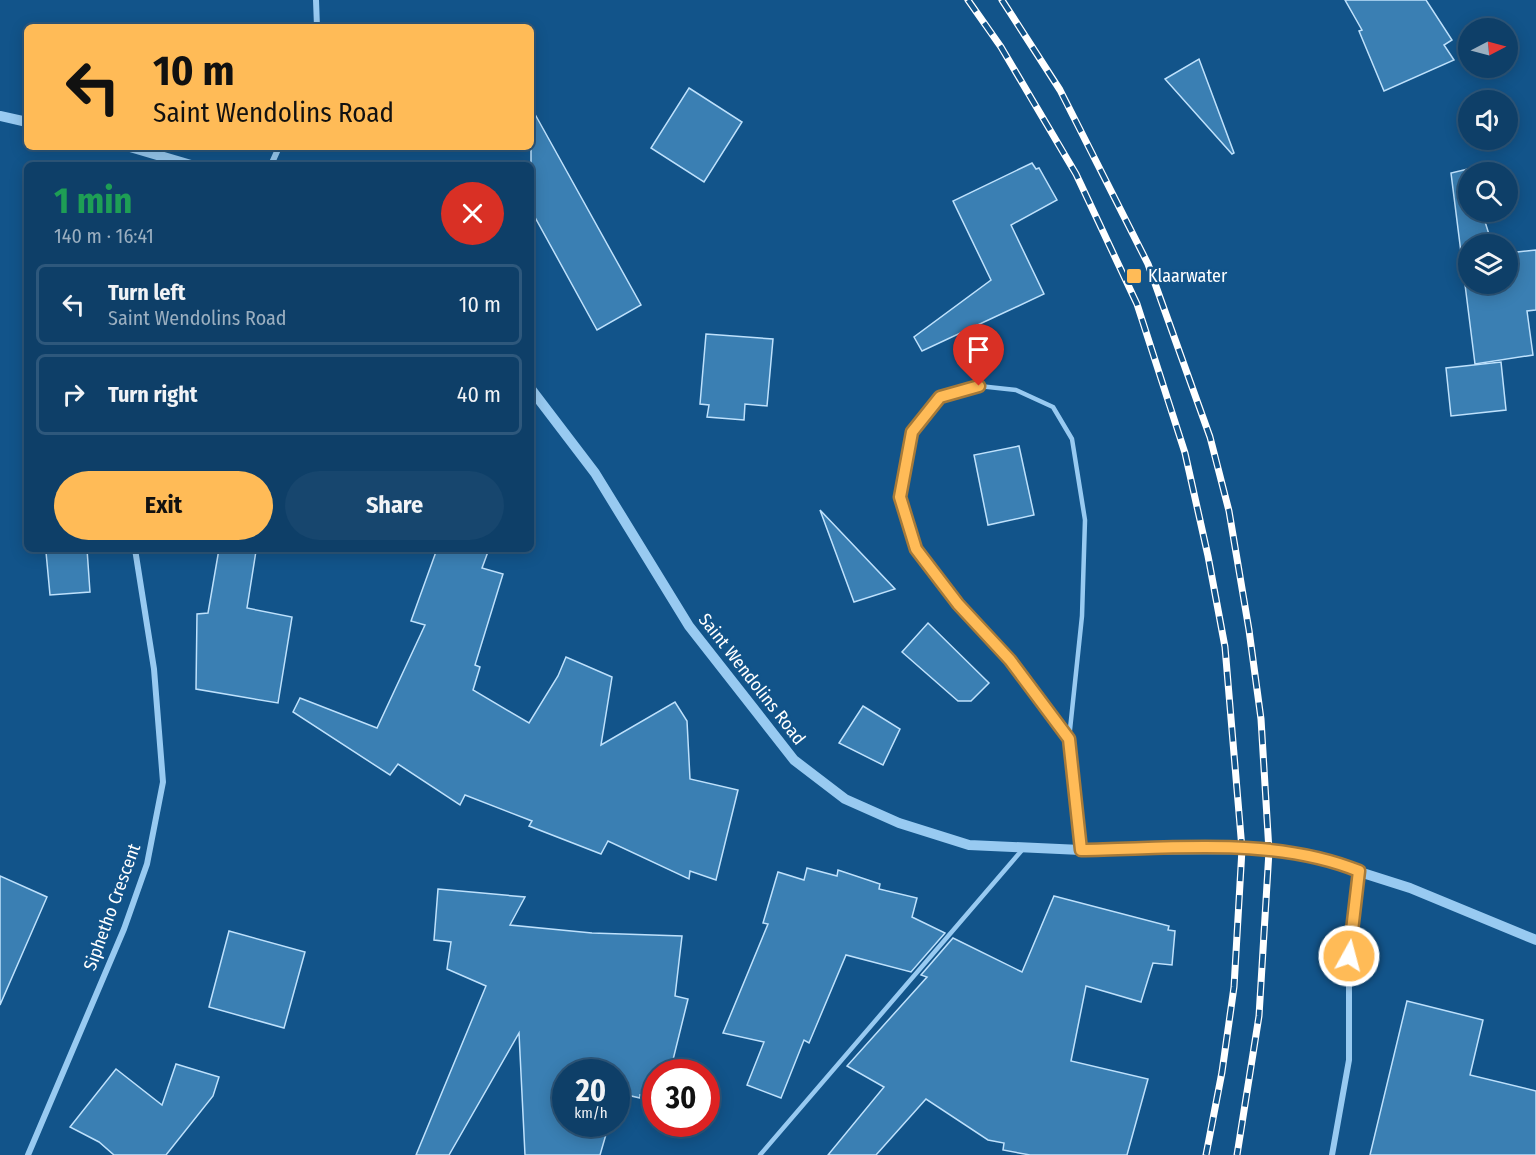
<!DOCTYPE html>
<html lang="en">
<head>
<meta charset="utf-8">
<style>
  :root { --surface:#0e3f68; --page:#17466e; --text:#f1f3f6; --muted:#9bafc0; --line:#2e587c; --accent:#ffbb57 }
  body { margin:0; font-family:"Fira Sans Condensed",sans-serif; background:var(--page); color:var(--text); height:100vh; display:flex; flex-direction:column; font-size:22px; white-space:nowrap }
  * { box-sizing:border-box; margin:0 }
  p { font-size:20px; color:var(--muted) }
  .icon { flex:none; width:33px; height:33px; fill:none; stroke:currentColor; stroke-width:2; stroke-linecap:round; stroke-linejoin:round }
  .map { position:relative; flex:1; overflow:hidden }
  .drawer { position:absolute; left:24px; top:162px; width:510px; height:390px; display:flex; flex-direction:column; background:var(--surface); border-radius:9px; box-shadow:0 3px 15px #0003,0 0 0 2px var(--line) }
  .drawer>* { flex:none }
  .top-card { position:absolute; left:24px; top:24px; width:510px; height:126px; border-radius:9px; box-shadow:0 3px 15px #0003,0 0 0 2px var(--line); background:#ffbb57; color:#111; overflow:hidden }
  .needle { width:39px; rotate:84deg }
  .buttons { position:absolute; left:1458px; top:18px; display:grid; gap:12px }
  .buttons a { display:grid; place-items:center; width:60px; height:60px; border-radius:50%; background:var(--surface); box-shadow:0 3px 15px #0003,0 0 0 2px var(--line); font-size:30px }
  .speed { position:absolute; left:552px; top:1059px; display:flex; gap:12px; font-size:30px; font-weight:700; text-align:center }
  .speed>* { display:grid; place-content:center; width:78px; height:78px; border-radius:50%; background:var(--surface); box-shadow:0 3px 15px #0003,0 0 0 2px var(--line); line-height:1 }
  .speed small { font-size:15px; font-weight:400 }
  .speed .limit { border:9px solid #d22; background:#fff; color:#111 }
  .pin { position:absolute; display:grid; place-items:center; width:51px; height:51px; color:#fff; margin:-62px -26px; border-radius:50% 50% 50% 0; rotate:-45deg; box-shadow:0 0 6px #0007 }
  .pin .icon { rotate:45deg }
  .me { position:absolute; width:66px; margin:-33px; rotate:7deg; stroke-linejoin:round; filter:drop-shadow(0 0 4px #0008) }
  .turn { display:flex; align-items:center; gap:21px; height:126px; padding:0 30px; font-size:27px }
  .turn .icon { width:78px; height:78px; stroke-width:2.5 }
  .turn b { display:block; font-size:42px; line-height:51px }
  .round { display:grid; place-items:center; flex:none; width:63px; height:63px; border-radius:32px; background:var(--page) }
  .headline { display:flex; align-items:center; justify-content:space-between; height:102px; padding:0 30px }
  h1 { font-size:36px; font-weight:700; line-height:45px; color:#1e9e55 }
  .button { display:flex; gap:12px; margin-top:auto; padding:12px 30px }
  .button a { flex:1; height:69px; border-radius:36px; background:var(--accent); color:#111; font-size:24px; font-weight:700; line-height:69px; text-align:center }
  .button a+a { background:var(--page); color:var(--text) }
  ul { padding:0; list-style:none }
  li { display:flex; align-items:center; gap:18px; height:81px; margin:0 12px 9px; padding:0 18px; border:3px solid var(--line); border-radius:9px }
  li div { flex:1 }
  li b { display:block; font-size:22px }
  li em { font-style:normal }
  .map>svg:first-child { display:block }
  .building { fill:#3a7fb3; stroke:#bee1fc; stroke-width:1.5 }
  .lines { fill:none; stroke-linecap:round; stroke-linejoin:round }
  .service { stroke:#98caf1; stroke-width:4.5 }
  .minor { stroke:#98caf1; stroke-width:6 }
  .tertiary { stroke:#98caf1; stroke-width:10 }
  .rail-casing { stroke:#fff; stroke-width:7 }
  .rail { stroke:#12548a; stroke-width:4.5; stroke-dasharray:14; stroke-linecap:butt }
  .route-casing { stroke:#a67a39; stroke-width:15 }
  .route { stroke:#ffbb57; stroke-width:10 }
  .poi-dot { fill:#ffbb57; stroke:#12548a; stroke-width:2 }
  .labels { text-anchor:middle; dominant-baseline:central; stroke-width:5; stroke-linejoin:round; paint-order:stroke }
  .poi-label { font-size:18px; fill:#fff; stroke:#12548a; text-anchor:start }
  .street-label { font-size:18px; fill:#fff; stroke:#12548a }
</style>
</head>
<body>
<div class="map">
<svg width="1536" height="1155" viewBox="0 0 1536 1155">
  <rect width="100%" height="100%" fill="#12548a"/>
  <!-- building -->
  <g class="building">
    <path d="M1345,0H1426L1452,40L1444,45L1454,60L1384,91L1359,31L1362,30Z"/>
    <path d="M1199,59L1234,153L1232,154L1165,79Z"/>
    <path d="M689,88L742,122L704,182L651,148Z"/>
    <path d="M531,107L641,305L597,330L531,210Z"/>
    <path d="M1032,163L1036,169L1039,168L1057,200L1011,225L1044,294L922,351L914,337L991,280L953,201Z"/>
    <path d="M1468,169V212H1482L1492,244H1468V284H1508V253L1536,250V310L1527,311L1533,355L1475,364L1451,173Z"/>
    <path d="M706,334L773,339L767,406L745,404L744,420L707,417L709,405L700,404Z"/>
    <path d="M1501,362L1506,410L1451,416L1446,368Z"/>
    <path d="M1019,446L1034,515L988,525L974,455Z"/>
    <path d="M820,510L895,589L854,602Z"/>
    <path d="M87,549L90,592L50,595L46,552Z"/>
    <path d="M219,549L256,551L247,608L292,617L278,703L196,689L197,614L208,613Z"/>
    <path d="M437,549H489L482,568L503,574L475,665L480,667L473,690L529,723L558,676L566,657L612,677L601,745L675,702L687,721L690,779L738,790L716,880L690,871L689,879L608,841L601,854L529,826L532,821L465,795L460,805L398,764L390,775L293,712L300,698L377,728L425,625L411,621Z"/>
    <path d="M928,623L989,683L971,701H958L902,652Z"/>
    <path d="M863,706L900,729L883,765L839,743Z"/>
    <path d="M807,868L837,876L838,870L880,884L879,889L917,898L912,917L945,933L911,972L846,955L809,1043L804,1040L781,1098L747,1085L764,1042L723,1033L768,924L763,923L778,872L804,880Z"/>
    <path d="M0,876L47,897L0,1005Z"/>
    <path d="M438,889L525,897L510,925L592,933L682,936L675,996L688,999L670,1072H656V1098L640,1095V1098L618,1093L616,1099V1072H566V1124H609L600,1155H525L519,1033L449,1155H416L486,986L447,969L451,942L434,940Z"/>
    <path d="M1054,896L1169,926L1168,930L1175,931L1172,965L1153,963L1141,1002L1086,986L1071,1061L1148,1079L1127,1155H1030L1003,1150L1004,1143L988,1140L926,1099L876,1155H828L884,1087L847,1066L927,977L921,975L953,938L1022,972Z"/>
    <path d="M229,931L305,952L284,1028L209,1007Z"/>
    <path d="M1407,1001L1483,1020L1470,1075L1536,1091V1155H1370Z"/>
    <path d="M176,1064L219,1077L213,1096L166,1155H114L99,1142L70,1127L116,1069L162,1105Z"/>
  </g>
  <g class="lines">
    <!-- service -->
    <g class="service">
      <path d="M1069,739L1010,660L958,604L916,549L900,497L912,432L940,397L979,386L1016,390L1053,407L1072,439L1085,520L1082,616L1069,739L1081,850"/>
      <path d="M760,1155L1023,849"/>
    </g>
    <!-- minor -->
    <g class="minor">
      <path d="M316,0L317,27"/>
      <path d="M271,165L279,147"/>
      <path d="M28,1155L124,929L147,864L163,782L154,669L135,549"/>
      <path d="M1332,1155L1349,1060V956L1359,871"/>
    </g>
    <!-- tertiary -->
    <g class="tertiary">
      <path d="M0,116L27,122"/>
      <path d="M130,147L191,165"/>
      <path d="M531,389L595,473L689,626L794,760L845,799L899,823L969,845L1081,850L1242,849L1303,854L1410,888L1536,940"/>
    </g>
    <!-- rail casing -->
    <g class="rail-casing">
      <g id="rail">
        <path d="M968,0L1001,47L1076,174L1137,304L1185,453L1208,556L1225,647L1242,849L1234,987L1222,1072L1206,1155"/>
        <path d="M1002,0L1060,90L1148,264L1210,437L1229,511L1249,630L1261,719L1269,851L1259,1016L1237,1155"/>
      </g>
    </g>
    <!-- rail -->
    <use href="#rail" class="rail"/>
  </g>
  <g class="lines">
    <!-- route casing -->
    <g class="route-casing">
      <path id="route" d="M979,386L940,397L912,432L900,497L916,549L958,604L1010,660L1069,739L1081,850C1171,849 1273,836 1359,871L1349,956"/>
    </g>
    <!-- route -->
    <use href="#route" class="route"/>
  </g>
  <!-- markers -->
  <rect class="poi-dot" x="1126" y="268" width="16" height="16" rx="3"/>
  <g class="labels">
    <!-- poi labels -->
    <g class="poi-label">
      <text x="1148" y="276">Klaarwater</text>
    </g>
    <!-- street labels -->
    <g class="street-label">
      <text transform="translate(752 679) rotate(52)">Saint Wendolins Road</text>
      <text transform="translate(112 907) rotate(-70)">Siphetho Crescent</text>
    </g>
  </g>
</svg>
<div class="buttons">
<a><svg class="needle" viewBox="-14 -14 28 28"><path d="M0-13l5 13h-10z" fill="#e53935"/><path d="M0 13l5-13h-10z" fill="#9bafc0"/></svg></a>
<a><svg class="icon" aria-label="sound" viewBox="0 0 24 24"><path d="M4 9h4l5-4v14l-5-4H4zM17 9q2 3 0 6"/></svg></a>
<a><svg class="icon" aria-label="search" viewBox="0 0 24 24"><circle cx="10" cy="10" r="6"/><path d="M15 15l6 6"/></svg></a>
<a><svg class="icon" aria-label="layers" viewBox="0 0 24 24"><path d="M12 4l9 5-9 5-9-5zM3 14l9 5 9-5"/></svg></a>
</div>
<div class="speed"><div>20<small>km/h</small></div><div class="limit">30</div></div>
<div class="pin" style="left:979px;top:386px;background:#d93025"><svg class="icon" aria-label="arrive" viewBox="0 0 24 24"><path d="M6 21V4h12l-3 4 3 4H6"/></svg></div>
<svg class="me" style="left:1349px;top:956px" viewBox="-20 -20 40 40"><circle r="17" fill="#ffbb57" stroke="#fff" stroke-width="3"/><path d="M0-11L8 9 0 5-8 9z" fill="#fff"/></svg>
<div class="top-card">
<div class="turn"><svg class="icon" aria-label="left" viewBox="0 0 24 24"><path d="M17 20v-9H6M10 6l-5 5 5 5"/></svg><div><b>10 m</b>Saint Wendolins Road</div></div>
</div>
<section class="drawer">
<div class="headline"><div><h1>1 min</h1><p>140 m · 16:41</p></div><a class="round" style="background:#d93025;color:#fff"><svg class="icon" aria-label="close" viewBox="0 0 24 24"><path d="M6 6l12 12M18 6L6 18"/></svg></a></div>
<ul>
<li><svg class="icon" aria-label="left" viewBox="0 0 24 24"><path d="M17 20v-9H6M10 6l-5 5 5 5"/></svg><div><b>Turn left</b><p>Saint Wendolins Road</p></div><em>10 m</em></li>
<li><svg class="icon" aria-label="right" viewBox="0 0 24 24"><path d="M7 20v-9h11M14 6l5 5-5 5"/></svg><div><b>Turn right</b></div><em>40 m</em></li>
</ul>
<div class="button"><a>Exit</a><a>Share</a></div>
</section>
</div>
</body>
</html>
